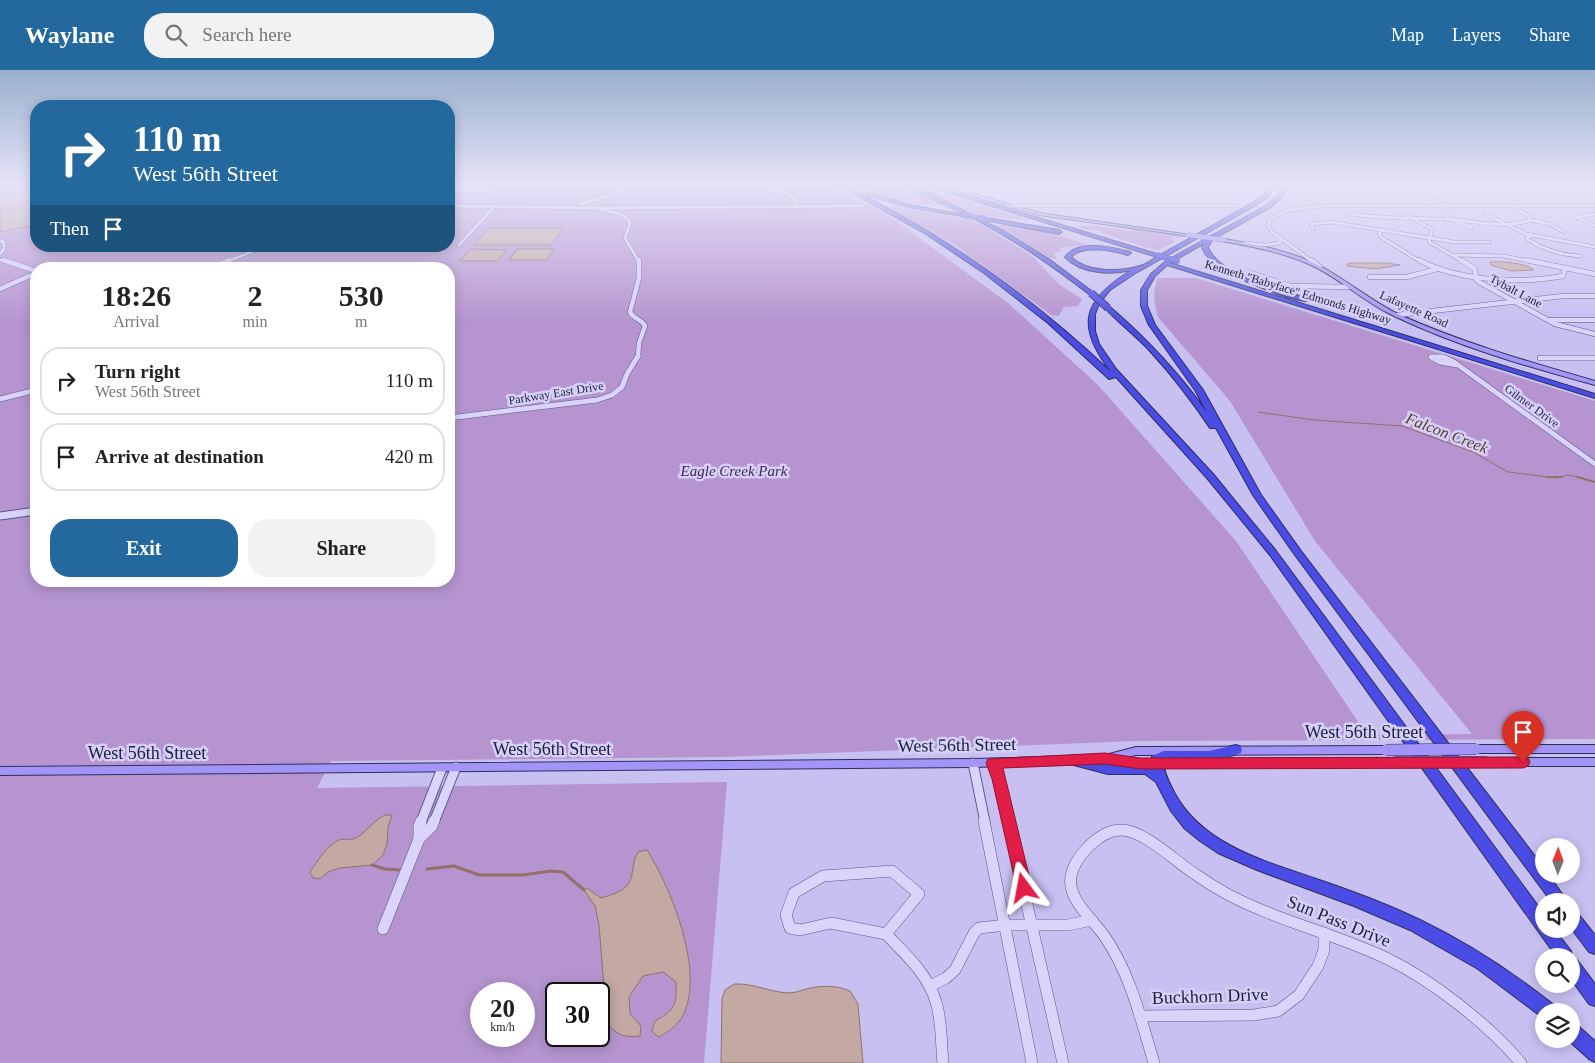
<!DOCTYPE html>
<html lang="en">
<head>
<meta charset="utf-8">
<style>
  :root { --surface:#fff; --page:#f2f2f2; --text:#222; --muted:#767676; --line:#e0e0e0; --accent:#23699e }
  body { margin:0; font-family:"Times New Roman",serif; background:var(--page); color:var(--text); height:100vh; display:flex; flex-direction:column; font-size:19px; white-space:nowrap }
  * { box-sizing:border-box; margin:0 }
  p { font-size:16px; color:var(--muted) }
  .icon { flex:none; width:28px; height:28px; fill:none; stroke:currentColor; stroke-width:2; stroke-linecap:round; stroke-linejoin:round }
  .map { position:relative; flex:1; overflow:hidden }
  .side { position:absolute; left:30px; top:192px; width:425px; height:325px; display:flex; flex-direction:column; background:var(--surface); border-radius:20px; box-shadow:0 2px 12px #0003 }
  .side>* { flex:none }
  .hud { position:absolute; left:30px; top:30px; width:425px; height:152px; border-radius:20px; box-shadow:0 2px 12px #0003; background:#23699e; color:#fff; overflow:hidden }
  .needle { width:32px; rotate:1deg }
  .tools { position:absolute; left:1535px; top:768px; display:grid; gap:10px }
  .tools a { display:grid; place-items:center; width:45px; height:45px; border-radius:50%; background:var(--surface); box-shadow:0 2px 12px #0003; font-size:25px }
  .speed { position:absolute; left:470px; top:912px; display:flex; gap:10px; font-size:25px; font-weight:700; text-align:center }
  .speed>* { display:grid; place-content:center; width:65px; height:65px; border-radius:50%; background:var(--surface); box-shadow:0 2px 12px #0003; line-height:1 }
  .speed small { font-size:12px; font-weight:400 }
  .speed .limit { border:2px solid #111; border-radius:8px; background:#fff; color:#111 }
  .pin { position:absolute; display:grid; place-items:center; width:42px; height:42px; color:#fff; margin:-51px -21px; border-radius:50% 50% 50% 0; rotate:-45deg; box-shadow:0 0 5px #0007 }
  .pin .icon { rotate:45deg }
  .me { position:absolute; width:55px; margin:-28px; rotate:347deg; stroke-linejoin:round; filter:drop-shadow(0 0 4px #0008) }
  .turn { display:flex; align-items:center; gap:18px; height:105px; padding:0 20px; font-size:22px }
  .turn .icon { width:65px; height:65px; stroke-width:2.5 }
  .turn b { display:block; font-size:35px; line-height:42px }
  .then { display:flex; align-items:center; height:48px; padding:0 20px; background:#0003; gap:10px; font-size:19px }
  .eta { display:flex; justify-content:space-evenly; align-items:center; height:85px; text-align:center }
  .eta b { font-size:30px; font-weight:800; line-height:35px }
  .primary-button { display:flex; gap:10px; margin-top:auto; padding:10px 20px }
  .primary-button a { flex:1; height:58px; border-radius:20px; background:var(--accent); color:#fff; font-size:20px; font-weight:800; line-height:58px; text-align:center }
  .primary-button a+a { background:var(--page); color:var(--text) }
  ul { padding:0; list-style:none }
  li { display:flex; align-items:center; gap:15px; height:68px; margin:0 10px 8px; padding:0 10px; border:2px solid var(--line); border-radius:20px }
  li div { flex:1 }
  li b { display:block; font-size:19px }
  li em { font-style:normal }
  header { display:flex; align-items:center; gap:30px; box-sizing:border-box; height:70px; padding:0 25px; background:var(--accent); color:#fff }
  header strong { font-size:24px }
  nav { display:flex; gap:28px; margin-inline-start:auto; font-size:18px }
  .search { width:350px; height:45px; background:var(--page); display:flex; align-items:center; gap:12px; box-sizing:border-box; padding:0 18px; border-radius:20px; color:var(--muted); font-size:19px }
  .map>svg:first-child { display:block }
  .green { fill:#b594cf; fill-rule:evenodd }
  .water { fill:#c3a8a3; stroke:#91716a }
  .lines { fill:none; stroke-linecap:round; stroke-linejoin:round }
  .stream-far2 { stroke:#91716a; stroke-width:1 }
  .stream-far1 { stroke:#91716a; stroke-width:2 }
  .stream { stroke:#91716a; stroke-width:3 }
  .minor-far5-casing { stroke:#57588b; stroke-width:4 }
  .minor-far4-casing { stroke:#57588b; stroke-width:5.5 }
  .minor-far3-casing { stroke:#57588b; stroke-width:6 }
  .minor-far2-casing { stroke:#57588b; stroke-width:9 }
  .minor-far1-casing { stroke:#57588b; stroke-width:11 }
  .minor-casing { stroke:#57588b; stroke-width:12 }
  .major-casing { stroke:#2c3058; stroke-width:2 }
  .highway-casing { stroke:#2c3058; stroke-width:2 }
  .minor-far5 { stroke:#dad4fb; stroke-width:3 }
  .minor-far4 { stroke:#dad4fb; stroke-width:4.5 }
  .minor-far3 { stroke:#dad4fb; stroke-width:5 }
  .minor-far2 { stroke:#dad4fb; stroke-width:7 }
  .minor-far1 { stroke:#dad4fb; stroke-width:9 }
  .minor { stroke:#dad4fb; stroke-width:11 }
  .major { fill:#a295f7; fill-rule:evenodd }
  .highway { fill:#4b4be6; fill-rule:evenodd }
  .major-bridge-far1-casing { stroke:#2c3058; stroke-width:5; stroke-linecap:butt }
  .major-bridge-casing { stroke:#2c3058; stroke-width:12; stroke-linecap:butt }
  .highway-bridge-far1-casing { stroke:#2c3058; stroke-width:5.5; stroke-linecap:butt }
  .highway-bridge-casing { stroke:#2c3058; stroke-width:8; stroke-linecap:butt }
  .major-bridge-far1 { stroke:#a295f7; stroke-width:4.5 }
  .major-bridge { stroke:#a295f7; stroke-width:11 }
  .highway-bridge-far1 { stroke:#4b4be6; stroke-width:5 }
  .highway-bridge { stroke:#4b4be6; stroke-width:6 }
  .route { fill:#e11d48; stroke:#92132f }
  .labels { text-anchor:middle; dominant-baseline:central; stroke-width:5; stroke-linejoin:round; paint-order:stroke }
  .far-street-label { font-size:12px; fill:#1c1f3a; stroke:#d6d0f8 }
  .park-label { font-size:15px; font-style:italic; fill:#472258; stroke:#d6d0f8 }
  .water-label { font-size:16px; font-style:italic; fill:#5b3d2b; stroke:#d6d0f8 }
  .near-street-label { font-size:18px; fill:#1c1f3a; stroke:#d6d0f8 }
</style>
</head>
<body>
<header>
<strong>Waylane</strong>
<div class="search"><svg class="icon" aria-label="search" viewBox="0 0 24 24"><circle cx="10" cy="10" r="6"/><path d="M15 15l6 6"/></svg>Search here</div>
<nav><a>Map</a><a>Layers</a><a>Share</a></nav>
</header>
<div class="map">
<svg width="1595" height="993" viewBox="0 0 1595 993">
  <rect width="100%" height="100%" fill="#c7c0f1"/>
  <!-- green -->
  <g class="green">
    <path d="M0,115H36V176H449V115H831L893,149L1008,233L1098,315L1236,471L1367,665L1472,664L1315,471L1230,331L1158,247C1154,234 1152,221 1158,208H1196L1595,331V669L1136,671L722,687L331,691L317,718L727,712L704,993H0ZM36,199H449V511H36ZM481,924H524V966H481ZM556,924H599V966H556Z"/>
    <path d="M850,115H903L945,135C913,136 879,129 850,115Z"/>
    <path d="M926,118L1032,151L978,145L922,119Z"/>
    <path d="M896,136L970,150L983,155L1032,186L1060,215L1082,229L1078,236L1064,237L1059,246L1051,245L955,175L888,137Z"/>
    <path d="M997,152L1034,159L1084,173V175L1060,178L1061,181L1053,184L1057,189L1050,188L995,155H1005Z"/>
    <path d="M1094,155L1130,161L1132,159L1182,166L1181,168L1168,166L1172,168L1174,172L1159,180L1147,178L1100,162L1103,161L1083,159L1078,156Z"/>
  </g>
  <!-- water -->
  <g class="water">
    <path d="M0,115H36V155L0,162Z"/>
    <path d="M490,158H564L551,175H473Z"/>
    <path d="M471,179L507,180L497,191H460Z"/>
    <path d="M517,179H554L547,190H509Z"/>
    <path d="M1490,192C1502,191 1526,193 1534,200L1511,201L1491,195Z"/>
    <path d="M1351,193H1386L1400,195L1375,199L1347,196V194Z"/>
    <path d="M385,745H392L388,757L387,774L383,785L372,795L340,798L328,802L320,809L313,808L310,802C317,792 327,775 339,770C346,768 352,771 358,767C368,760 374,750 385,745Z"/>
    <path d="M647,780C671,818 703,898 685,941C681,953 669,962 658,967L652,961L655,951C675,940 677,935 676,912L663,902L643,906L629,927L630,944L641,956L640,966C625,968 616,965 607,953L599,855L595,836L584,820L587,818L601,828C610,825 623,822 629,813C634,804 632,791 638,782Z"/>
    <path d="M734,914C752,913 770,922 788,923C797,923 803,919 811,918C824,915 839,916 850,921L858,934L863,993H721L722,929L725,920Z"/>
  </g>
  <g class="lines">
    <!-- stream-far2 -->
    <path class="stream-far2" d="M1258,342L1314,350L1402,356L1473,382L1508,402L1557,408L1568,405L1583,408"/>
    <!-- stream-far1 -->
    <g class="stream-far1">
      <path d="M1547,407H1562"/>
      <path d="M1577,407L1595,412"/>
    </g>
    <!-- stream -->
    <g class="stream">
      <path d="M372,795L385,799L401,800"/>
      <path d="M427,799L454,796L479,805H523L551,801L563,802L584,820"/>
    </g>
    <!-- minor-far5 casing -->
    <g class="minor-far5-casing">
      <g id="minor-far5">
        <path d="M752,115L786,123L796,130L795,136"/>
        <path d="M1423,115L1421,120L1424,125L1444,135"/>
        <path d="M449,120L477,121L513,115"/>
        <path d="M958,121H1032"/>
        <path d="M581,134L616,123L629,115"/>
        <path d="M449,136L598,138L864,136"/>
        <path d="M1008,136H1237"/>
        <path d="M1514,138L1528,145L1530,150"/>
        <path d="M600,139C610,142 625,143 630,153L625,168L639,192"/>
        <path d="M1443,143L1450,149L1472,158"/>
        <path d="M1352,144C1383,149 1414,148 1445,149C1473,150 1503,160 1530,150"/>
        <path d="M1404,144L1432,159L1429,172L1464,192"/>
        <path d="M1485,144L1526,164L1595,177"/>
        <path d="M1595,144L1577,147L1595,156"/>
        <path d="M1530,150L1550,154L1564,162"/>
        <path d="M1314,159L1311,156L1313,154L1331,152L1454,172H1489"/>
        <path d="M1382,160L1379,164L1381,167L1421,192"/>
        <path d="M1532,166L1527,167V169C1544,180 1560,185 1580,186"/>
        <path d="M0,171L4,172V179L0,184"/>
        <path d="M1245,173L1265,175L1280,173V169"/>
        <path d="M459,175L495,136"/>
        <path d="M1452,185L1504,186L1533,192"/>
        <path d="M0,190L10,192"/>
        <path d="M226,192L266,176"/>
        <path d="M1313,192L1272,162L1268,155L1270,149L1289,140L1321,136H1595"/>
      </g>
    </g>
    <!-- minor-far4 casing -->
    <g class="minor-far4-casing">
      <g id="minor-far4">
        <path d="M3,190L36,201"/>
        <path d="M1311,190L1320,197"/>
        <path d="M1419,190C1457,211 1521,214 1563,206L1565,199"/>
        <path d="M1461,190L1475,199L1476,209L1479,212L1555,254L1595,264"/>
        <path d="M1526,190L1595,204"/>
        <path d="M207,199L229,190"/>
        <path d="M1251,203L1290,216L1348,217"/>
        <path d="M1370,207H1407L1437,199"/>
        <path d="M0,219L36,203"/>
        <path d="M1397,245L1563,226H1595"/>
        <path d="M1550,250H1595"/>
        <path d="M638,287L639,273L645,256C642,249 633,249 630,242L639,208V190"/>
        <path d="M1432,287H1444"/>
      </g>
    </g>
    <!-- minor-far3 casing -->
    <g class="minor-far3-casing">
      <g id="minor-far3">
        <path d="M1540,288H1595"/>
        <path d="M1457,295L1440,292L1431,287H1443L1454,292L1595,394"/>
        <path d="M0,329L36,320"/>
        <path d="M449,348L597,330L612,325L622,317L627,304L638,286"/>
      </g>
    </g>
    <!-- minor-far2 casing -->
    <g class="minor-far2-casing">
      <path id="minor-far2" d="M0,446L36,441"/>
    </g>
    <!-- minor-far1 casing -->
    <g class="minor-far1-casing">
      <g id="minor-far1">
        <path d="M973,693L985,752"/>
        <path d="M993,693L999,709L1009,752"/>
        <path d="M421,752L442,698"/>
        <path d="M434,752L456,697"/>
      </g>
    </g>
    <!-- minor casing -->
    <g class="minor-casing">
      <g id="minor">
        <path d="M984,751L1032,993"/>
        <path d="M1008,751L1063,993"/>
        <path d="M419,769V756L421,751"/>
        <path d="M892,801L919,824L886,864L831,853L800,860L790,858L786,845L794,823L823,806Z"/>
        <path d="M383,859L419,769L432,756L434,751"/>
        <path d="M886,864C905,884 928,904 936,932C942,951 941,973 943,993"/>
        <path d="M930,916L946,908L955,900L974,863L979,858L1006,855H1068L1092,850"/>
        <path d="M1140,946L1254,945L1278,941L1299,925L1318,896L1324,880V863"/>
        <path d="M1154,993C1141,950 1131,905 1105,867C1093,849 1067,830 1071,806C1075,786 1100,760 1121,760C1144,760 1176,792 1195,804C1205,811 1216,818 1227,824C1278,851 1336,864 1388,889C1433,911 1489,955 1521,993"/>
      </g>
    </g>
    <!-- major casing -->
    <g class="major-casing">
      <g id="major">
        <path d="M936,115H943L1039,143L1190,165L1188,166L1039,145Z"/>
        <path d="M1224,169C1260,175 1297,182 1329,201C1353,215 1375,233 1400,245C1463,273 1529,292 1595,311V315C1528,297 1457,276 1394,246C1366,233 1344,212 1317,198C1287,183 1255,177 1222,171Z"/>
        <path d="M1476,675H1595V683H1476L1472,682L1470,679L1472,676Z"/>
        <path d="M1386,676L1390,677L1392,680L1390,683L1386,684L1136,685L1127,687L1140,689L1394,688L1398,689L1400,692L1398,695L1394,696L1140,697L1105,693L973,697L0,705V697L973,689L1105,685L1136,677Z"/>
        <path d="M1487,688H1595V696H1487L1483,695L1481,692L1483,689Z"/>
      </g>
    </g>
    <!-- highway casing -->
    <g class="highway-casing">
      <g id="highway">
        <path d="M838,115H844C876,132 909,149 940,169C1002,208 1059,253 1112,303C1075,256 1082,230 1132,200C1111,205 1081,204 1065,187C1079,169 1111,177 1130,182L1131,183L1128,185C1114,181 1082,174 1071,187C1087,203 1120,202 1140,196C1145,195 1152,190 1157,187L924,115H931L1160,185L1254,132L1263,126L1270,115H1274L1267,128L1258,134L1134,204L1110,220L1099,234L1095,244V261L1099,274L1116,299L1213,404L1276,481L1544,844V859H1554L1571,881L1572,888L1577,890L1595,914V936L1589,934L1571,909V886H1556L1270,485L1207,408L1116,307L1109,309L1048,253L984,203L926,164Z"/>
        <path d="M905,115H911L933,125L1005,162L1050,190L1094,223L1089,224C1054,197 1017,171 977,150C954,138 926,128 905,115Z"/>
        <path d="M1283,115H1287L1282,127L1271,137L1213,169L1208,177C1218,206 1282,220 1309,229V231C1293,232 1229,206 1216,195C1209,190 1205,185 1202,177L1205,173L1170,193L1595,324V328L1167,195L1155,206L1147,220V236L1155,255L1203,320L1261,425L1301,481L1544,798V804H1548L1567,831H1551L1295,485L1253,425L1216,358H1210C1192,331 1172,305 1150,281C1136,266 1119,253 1105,238L1110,237C1147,269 1180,304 1208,344L1195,320L1149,255L1141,236V220L1151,204L1166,191L1267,135L1278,125Z"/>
        <path d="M868,123L910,135L964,145L962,146L909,137L866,125Z"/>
        <path d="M986,148L1059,160L1062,162L1059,164L984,150Z"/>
        <path d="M1236,675L1241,677L1242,680L1241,683C1216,691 1192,691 1166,691L1163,692C1164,704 1170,714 1175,724C1205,778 1272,793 1325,812C1357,823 1389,835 1420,850C1468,873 1512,902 1554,935L1556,941H1544V948L1542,947L1478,899L1410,860L1354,836L1257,800L1218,783L1200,771L1184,758L1171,741L1156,712L1145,704H1108L1070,694L1069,690L1070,686L1075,685L1108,694L1151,695L1152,686L1164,681H1209Z"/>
        <path d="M1571,839L1576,841L1595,865V884L1589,882L1571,858Z"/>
        <path d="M1571,953L1577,955L1595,971V992L1589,989L1567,969H1571Z"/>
      </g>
    </g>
    <!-- minor-far5 -->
    <use href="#minor-far5" class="minor-far5"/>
    <!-- minor-far4 -->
    <use href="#minor-far4" class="minor-far4"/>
    <!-- minor-far3 -->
    <use href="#minor-far3" class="minor-far3"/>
    <!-- minor-far2 -->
    <use href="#minor-far2" class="minor-far2"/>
    <!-- minor-far1 -->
    <use href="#minor-far1" class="minor-far1"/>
    <!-- minor -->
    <use href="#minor" class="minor"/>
    <!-- major -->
    <use href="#major" class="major"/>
    <!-- highway -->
    <use href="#highway" class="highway"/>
    <!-- major-bridge-far1 casing -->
    <g class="major-bridge-far1-casing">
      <path id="major-bridge-far1" d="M1188,165L1224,170"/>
    </g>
    <!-- major-bridge casing -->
    <g class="major-bridge-casing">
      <g id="major-bridge">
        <path d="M1386,680L1476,679"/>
        <path d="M1394,692H1487"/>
      </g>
    </g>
    <!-- highway-bridge-far1 casing -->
    <g class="highway-bridge-far1-casing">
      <g id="highway-bridge-far1">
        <path d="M962,145L986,149"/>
        <path d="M1157,185L1177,191"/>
      </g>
    </g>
    <!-- highway-bridge casing -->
    <g class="highway-bridge-casing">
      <g id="highway-bridge">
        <path d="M1175,190L1177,191"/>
        <path d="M1091,223L1108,238"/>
      </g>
    </g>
    <!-- major-bridge-far1 -->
    <use href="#major-bridge-far1" class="major-bridge-far1"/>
    <!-- major-bridge -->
    <use href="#major-bridge" class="major-bridge"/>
    <!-- highway-bridge-far1 -->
    <use href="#highway-bridge-far1" class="highway-bridge-far1"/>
    <!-- highway-bridge -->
    <use href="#highway-bridge" class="highway-bridge"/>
  </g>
  <!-- sky -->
  <linearGradient id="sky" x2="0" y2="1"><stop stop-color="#99afcc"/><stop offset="0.45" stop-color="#e6e3f9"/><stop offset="1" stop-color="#e6e3f9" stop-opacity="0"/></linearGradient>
  <rect width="1595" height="254" fill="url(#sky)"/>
  <!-- route -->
  <path class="route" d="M1105,683L1140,688L1523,687L1528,688L1530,692L1528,696L1523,698L1140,699L1105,694L1003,698L1032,818L1030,824L1024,826L1018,824L992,709L986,693L988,689Z"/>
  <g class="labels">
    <!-- far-street labels -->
    <g class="far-street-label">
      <text transform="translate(1516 221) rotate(28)">Tybalt Lane</text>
      <text transform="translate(1298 222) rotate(17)">Kenneth "Babyface" Edmonds Highway</text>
      <text transform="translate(1414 239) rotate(24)">Lafayette Road</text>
      <text transform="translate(556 323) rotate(-9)">Parkway East Drive</text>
      <text transform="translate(1532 336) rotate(36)">Gilmer Drive</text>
    </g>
    <!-- park labels -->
    <g class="park-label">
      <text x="734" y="401">Eagle Creek Park</text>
    </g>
    <!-- water labels -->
    <g class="water-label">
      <text transform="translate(1447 363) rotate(21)">Falcon Creek</text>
    </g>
    <!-- near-street labels -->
    <g class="near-street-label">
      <text x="1364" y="662">West 56th Street</text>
      <text transform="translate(957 675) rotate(-1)">West 56th Street</text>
      <text x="552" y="679">West 56th Street</text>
      <text x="147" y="683">West 56th Street</text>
      <text transform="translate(1339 851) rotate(22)">Sun Pass Drive</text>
      <text transform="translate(1210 926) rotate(-2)">Buckhorn Drive</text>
    </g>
  </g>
</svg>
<div class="tools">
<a><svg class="needle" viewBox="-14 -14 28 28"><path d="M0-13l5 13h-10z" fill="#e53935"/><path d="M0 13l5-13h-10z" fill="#767676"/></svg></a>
<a><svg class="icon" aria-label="sound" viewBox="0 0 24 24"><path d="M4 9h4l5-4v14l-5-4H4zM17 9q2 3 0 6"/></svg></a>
<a><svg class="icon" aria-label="search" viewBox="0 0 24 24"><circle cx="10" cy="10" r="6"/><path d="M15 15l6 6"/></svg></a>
<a><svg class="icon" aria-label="layers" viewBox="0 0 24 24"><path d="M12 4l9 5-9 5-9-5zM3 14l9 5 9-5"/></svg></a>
</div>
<div class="speed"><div>20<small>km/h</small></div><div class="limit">30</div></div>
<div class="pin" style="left:1523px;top:692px;background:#d93025"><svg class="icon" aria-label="arrive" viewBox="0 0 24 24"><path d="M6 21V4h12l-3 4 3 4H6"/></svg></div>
<svg class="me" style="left:1024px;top:818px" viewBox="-20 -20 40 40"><path d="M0-17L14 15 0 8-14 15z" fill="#e11d48" stroke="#fff" stroke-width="4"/></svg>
<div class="hud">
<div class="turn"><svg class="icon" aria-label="right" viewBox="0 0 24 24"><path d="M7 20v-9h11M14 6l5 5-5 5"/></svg><div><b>110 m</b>West 56th Street</div></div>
<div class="then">Then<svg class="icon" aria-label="arrive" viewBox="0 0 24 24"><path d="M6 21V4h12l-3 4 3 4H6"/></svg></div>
</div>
<section class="side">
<div class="eta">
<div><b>18:26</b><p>Arrival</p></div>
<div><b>2</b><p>min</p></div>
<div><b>530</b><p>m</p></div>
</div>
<ul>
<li><svg class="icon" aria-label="right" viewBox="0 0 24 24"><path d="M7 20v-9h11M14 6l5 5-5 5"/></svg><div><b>Turn right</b><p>West 56th Street</p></div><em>110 m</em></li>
<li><svg class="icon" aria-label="arrive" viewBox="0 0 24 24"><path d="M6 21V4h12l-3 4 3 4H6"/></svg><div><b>Arrive at destination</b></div><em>420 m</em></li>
</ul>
<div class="primary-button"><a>Exit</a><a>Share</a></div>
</section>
</div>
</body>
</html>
